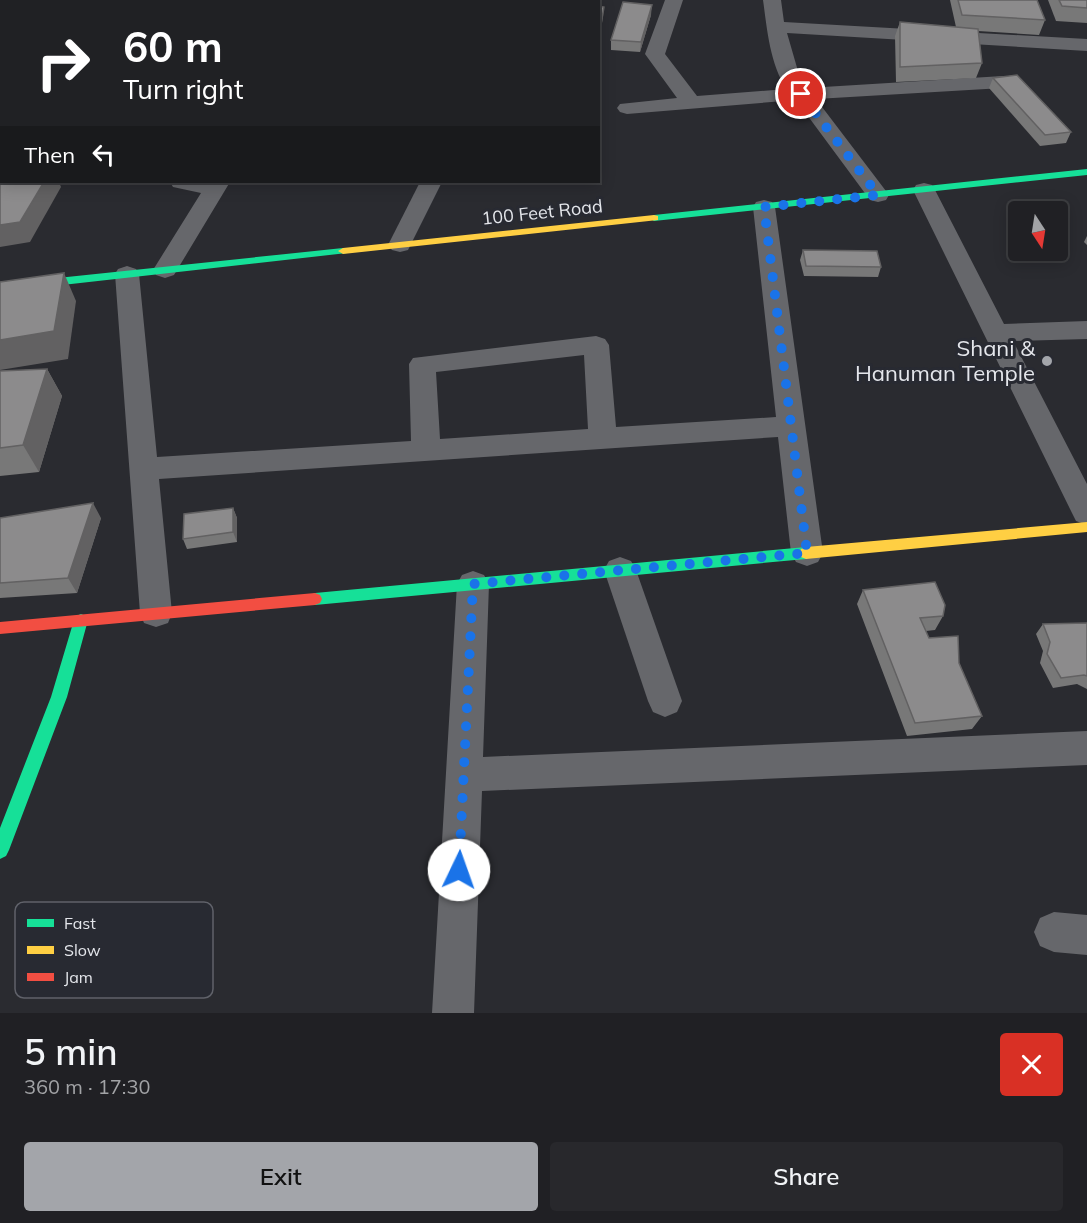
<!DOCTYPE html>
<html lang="en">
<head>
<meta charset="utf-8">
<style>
  :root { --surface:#202024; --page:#28282c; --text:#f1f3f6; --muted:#a2a3a6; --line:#3d3e41; --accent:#a3a5aa }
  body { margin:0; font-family:Mulish,sans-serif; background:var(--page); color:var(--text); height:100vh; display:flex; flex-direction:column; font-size:22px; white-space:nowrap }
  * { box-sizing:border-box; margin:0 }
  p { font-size:20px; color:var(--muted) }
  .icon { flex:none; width:33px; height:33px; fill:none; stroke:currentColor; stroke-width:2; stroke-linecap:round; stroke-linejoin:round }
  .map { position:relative; height:1013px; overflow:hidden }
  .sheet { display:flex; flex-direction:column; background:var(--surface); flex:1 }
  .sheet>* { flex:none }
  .guide { position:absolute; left:0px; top:0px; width:600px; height:183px; box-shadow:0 3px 15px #0003,0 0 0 2px var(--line); background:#202124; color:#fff; overflow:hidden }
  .needle { width:39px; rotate:168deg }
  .fabs { position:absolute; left:1008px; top:201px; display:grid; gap:12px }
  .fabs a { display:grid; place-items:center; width:60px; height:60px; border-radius:6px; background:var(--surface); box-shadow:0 3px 15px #0003,0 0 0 2px var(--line); font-size:30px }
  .pin { position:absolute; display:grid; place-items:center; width:51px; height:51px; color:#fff; margin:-26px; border:3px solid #fff; border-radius:50%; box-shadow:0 2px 6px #0007 }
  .me { position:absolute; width:66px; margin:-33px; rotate:3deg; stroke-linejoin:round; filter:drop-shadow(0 0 4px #0008) }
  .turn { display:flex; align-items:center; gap:21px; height:126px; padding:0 24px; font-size:27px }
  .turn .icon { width:78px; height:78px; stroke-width:2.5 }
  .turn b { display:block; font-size:42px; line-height:51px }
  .then { display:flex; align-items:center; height:57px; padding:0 24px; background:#0003; gap:12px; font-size:22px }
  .round { display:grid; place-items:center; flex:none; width:63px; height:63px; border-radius:6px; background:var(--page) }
  .overview { display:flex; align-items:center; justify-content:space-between; height:102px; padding:0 24px }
  h1 { font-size:36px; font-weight:600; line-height:45px }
  .cta { display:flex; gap:12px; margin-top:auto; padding:12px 24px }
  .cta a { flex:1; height:69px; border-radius:6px; background:var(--accent); color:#111; font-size:24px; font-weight:600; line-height:69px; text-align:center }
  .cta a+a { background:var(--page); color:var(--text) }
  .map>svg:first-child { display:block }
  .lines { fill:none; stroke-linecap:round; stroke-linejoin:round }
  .street { fill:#66676b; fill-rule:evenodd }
  .fast { fill:#16e098; fill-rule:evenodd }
  .slow { fill:#ffcf43; fill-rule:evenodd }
  .jam { fill:#f24e42; fill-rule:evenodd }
  .wall { fill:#787878 }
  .shaded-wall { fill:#626162 }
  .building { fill:#8c8b8c; stroke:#626162; stroke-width:1.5 }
  .route { stroke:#1a73e8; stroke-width:10; stroke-dasharray:0 18 }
  .poi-dot { fill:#a3a5aa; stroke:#282a32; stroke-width:2 }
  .labels { text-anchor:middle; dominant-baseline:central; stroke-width:6; stroke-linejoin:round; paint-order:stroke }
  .far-street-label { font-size:18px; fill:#e4e6eb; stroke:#282a32 }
  .poi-label { font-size:22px; fill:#e4e6eb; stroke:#282a32; text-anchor:end }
  .key { fill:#282a32; stroke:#60626a; stroke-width:1.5 }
  .key-label { font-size:16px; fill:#e4e6eb }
</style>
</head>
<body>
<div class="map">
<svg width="1087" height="1013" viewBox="0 0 1087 1013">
  <rect width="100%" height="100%" fill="#2a2b30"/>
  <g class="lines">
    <!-- street -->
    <g class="street">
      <path d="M19,0H38L18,2Z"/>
      <path d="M169,0H187L168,2Z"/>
      <path d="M241,0H259L240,2Z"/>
      <path d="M319,0H337L318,2Z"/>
      <path d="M486,0H543L485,2Z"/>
      <path d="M665,0H683L665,54L697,96L787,89C770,66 767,28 763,0H781L784,22L1087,39V51L787,33L800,78L807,88L1003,76L1010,78L1013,82L1010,86L1003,88L816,99L889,195L886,200L878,202L870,200L796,100L627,114L620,112L617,108L620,104L677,98L645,54Z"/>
      <path d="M0,19H2L0,32Z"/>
      <rect x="0" y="106" width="2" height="12"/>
      <path d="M170,182H230L174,275L165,278L156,275L153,270L201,193L173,187Z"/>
      <path d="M420,182H442L408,250L400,252L392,250L388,245Z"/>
      <path d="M924,183L932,185L935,190L1004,324L1087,321V339L1013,341L1087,484V525L1076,521L1072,513L913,190L916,185Z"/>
      <path d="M764,200L772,202L775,207L823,553L818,562L807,566L796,562L791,553L778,437L159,479L172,613L168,623L156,627L144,623L140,613L115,274L118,269L127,266L136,269L139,274L157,457L411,441L409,364L413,358L596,336L605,339L609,345L616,427L776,417L753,207L756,202ZM584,355L588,429L440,439L436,372Z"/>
      <path d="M620,557L631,561L636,570L682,701L677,712L665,717L653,712L648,701L604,570L609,561Z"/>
      <path d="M473,571L484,575L489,584L483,757L1087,731V765L482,791L474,1013H432L457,584L462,575Z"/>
      <path d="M1054,912L1087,915V955L1054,952L1040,946L1034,932L1040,918Z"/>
    </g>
    <!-- fast -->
    <g class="fast">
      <path d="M1087,169V175L654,221L649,218L654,215Z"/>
      <path d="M343,248L347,249V253L0,292V284Z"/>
      <path d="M806,547L811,549L813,553L811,557L806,559L315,605L310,603L308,599L310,595L315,593Z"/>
      <path d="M81,614L86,616L88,620L67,697L9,850L6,856L0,859V828L51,697L74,620L76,616Z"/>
    </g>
    <!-- slow -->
    <g class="slow">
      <path d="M654,215L658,216V220L343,254L338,251L343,248Z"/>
      <path d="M1087,522V532L806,559L801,557L799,553L801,549L806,547Z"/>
    </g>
    <!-- jam -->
    <path class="jam" d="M315,593L320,595L322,599L320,603L315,605L0,634V622Z"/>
  </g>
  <!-- wall -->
  <g class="wall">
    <path d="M950,0H1037L1045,20L1039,35L978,31L982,63L976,78L896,82L895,36L900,22L956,27Z"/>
    <path d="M1048,0H1087V23L1056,21Z"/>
    <path d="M651,15L640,52L611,50V40Z"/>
    <path d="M2,32V96L0,95V33Z"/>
    <path d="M993,78L1071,132L1066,143L1040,146L989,88Z"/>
    <path d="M1087,236V245L1084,242Z"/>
    <path d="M803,250L881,267L878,277L804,276L800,260Z"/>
    <path d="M47,369L62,396L39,472L0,476V371Z"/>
    <path d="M233,508L237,518V542L187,549L183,539Z"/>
    <path d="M0,518H101L77,593L0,598Z"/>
    <path d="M863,590L943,616L935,630L926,631L929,638L959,663L982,716L972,729L907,736L857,604Z"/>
    <path d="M1087,623V689L1077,684L1053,688L1040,663L1043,651L1036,634L1043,624Z"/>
  </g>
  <!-- shaded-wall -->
  <g class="shaded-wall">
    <path d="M652,5L651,15L640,52L641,42Z"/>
    <path d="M604,7L603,17L598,48V41Z"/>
    <path d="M44,182H59L61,187L30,242L0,247V225Z"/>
    <path d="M64,273L76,301L68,359L0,370V340Z"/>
    <path d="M47,369L62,396L39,472L23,445Z"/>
    <path d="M93,503L101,518L77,593L68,578Z"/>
    <path d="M233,508L237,518V542L233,532Z"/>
  </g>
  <!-- building -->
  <g class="building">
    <path d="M958,0H1037L1045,20L962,15Z"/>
    <path d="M1059,0H1087V8L1062,6Z"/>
    <path d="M623,2L652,5L641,42L611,40Z"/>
    <path d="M598,6L604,7L598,41Z"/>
    <path d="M900,22L978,29L982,63L900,67Z"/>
    <path d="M2,32V83L0,82V33Z"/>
    <path d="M1017,75L1071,132L1045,135L993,78Z"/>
    <path d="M0,161L2,162V182H44L20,222L0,225Z"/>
    <path d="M803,250L877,251L881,267L806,266Z"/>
    <path d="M64,273L54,331L0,340V282Z"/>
    <path d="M47,369L23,445L0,448V371Z"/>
    <path d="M93,503L68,578L0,583V518Z"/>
    <path d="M233,508V532L183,539L184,514Z"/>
    <path d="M935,582L945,605L943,616L920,618L929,638L958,636L959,663L982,716L915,723L863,590Z"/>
    <path d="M1087,623V676L1084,675L1061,678L1047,654L1050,642L1043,624Z"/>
  </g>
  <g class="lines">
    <!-- route -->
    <path class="route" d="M459,870L473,584L807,553L764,207L878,195L801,94"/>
  </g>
  <!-- markers -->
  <circle class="poi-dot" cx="1047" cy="361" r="6"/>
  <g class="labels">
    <!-- far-street labels -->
    <g class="far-street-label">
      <text transform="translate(542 212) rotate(-6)">100 Feet Road</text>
    </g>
    <!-- poi labels -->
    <g class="poi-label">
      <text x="1035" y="348">Shani &amp;<tspan x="1035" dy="25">Hanuman Temple</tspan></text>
    </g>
  </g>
  <!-- legend -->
  <rect x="15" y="902" width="198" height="96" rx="9" class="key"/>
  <rect x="27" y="919" width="27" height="8" fill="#16e098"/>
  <rect x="27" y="946" width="27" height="8" fill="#ffcf43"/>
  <rect x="27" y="973" width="27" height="8" fill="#f24e42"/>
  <g class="key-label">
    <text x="64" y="929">Fast</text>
    <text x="64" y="956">Slow</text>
    <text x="64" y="983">Jam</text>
  </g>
</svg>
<div class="fabs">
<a><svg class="needle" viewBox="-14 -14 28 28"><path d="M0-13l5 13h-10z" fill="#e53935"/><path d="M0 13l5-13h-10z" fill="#a2a3a6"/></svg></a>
</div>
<div class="pin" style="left:801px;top:94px;background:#d93025"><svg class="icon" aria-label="arrive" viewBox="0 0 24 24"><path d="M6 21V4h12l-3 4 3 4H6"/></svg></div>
<svg class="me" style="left:459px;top:870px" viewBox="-20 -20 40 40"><circle r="19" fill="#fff"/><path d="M0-13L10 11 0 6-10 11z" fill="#1a73e8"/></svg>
<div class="guide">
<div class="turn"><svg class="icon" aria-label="right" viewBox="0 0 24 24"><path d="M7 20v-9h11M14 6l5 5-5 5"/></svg><div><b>60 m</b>Turn right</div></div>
<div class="then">Then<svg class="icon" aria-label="left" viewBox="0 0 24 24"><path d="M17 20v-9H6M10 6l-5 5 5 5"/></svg></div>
</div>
</div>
<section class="sheet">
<div class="overview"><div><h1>5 min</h1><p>360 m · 17:30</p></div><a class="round" style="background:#d93025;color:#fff"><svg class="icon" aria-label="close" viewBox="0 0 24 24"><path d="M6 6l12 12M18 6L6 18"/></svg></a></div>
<div class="cta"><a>Exit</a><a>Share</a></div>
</section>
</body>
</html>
